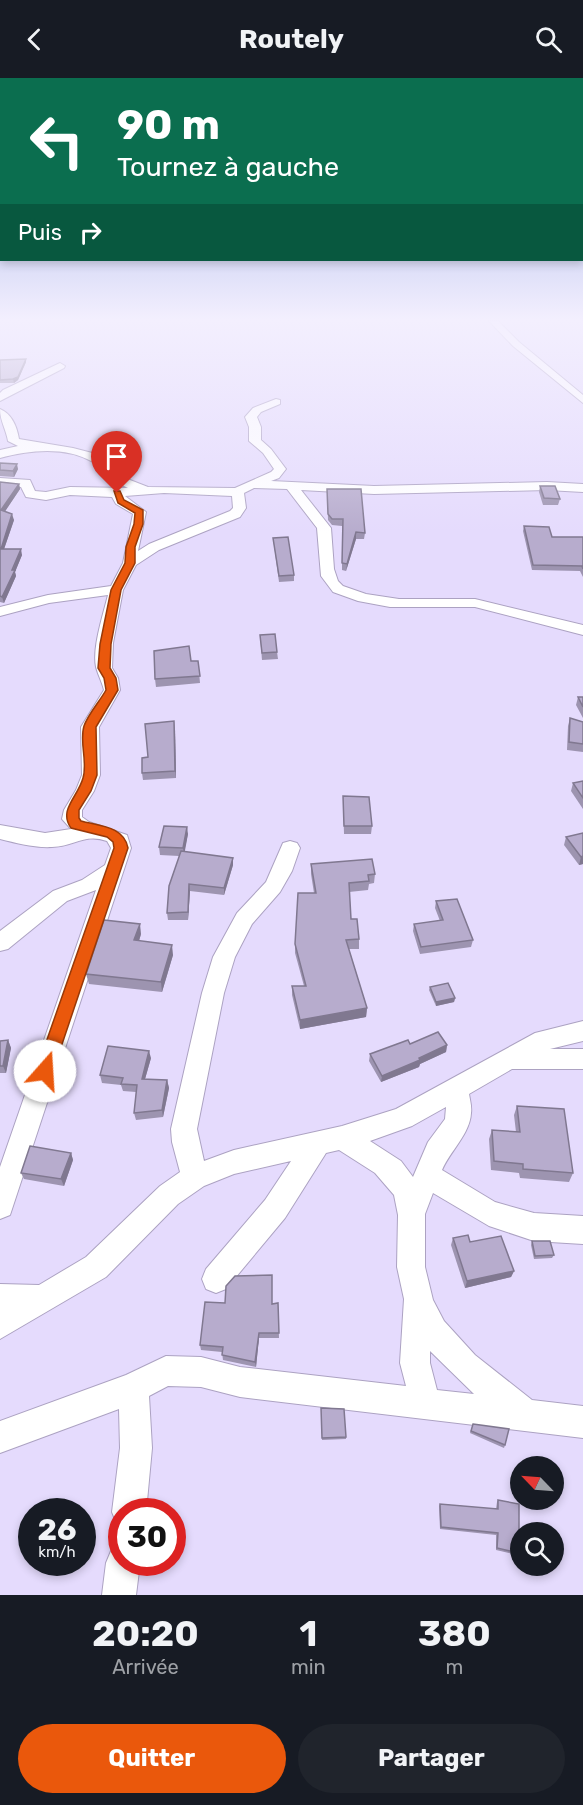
<!DOCTYPE html>
<html lang="fr">
<head>
<meta charset="utf-8">
<style>
  :root { --surface:#171b24; --page:#20242c; --text:#f1f3f6; --muted:#9ea1a6; --accent:#ea580c }
  body { margin:0; font-family:Rubik,sans-serif; background:var(--page); color:var(--text); height:100vh; display:flex; flex-direction:column; font-size:22px; white-space:nowrap }
  * { box-sizing:border-box; margin:0 }
  p { font-size:20px; color:var(--muted) }
  .icon { flex:none; width:33px; height:33px; fill:none; stroke:currentColor; stroke-width:2; stroke-linecap:round; stroke-linejoin:round }
  .map { position:relative; height:1517px; overflow:hidden }
  .panel { display:flex; flex-direction:column; background:var(--surface); flex:1 }
  .panel>* { flex:none }
  .guide { position:absolute; left:0px; top:0px; width:584px; height:183px; box-shadow:0 3px 9px #0003; background:#0b6e4f; color:#fff; overflow:hidden }
  .needle { width:39px; rotate:295deg }
  .fabs { position:absolute; left:510px; top:1378px; display:grid; gap:12px }
  .fabs a { display:grid; place-items:center; width:54px; height:54px; border-radius:50%; background:var(--surface); box-shadow:0 3px 9px #0003; font-size:30px }
  .speed { position:absolute; left:18px; top:1420px; display:flex; gap:12px; font-size:30px; font-weight:700; text-align:center }
  .speed>* { display:grid; place-content:center; width:78px; height:78px; border-radius:50%; background:var(--surface); box-shadow:0 3px 9px #0003; line-height:1 }
  .speed small { font-size:15px; font-weight:400 }
  .speed .limit { border:9px solid #d22; background:#fff; color:#111 }
  .pin { position:absolute; display:grid; place-items:center; width:51px; height:51px; color:#fff; margin:-62px -26px; border-radius:50% 50% 50% 0; rotate:-45deg; box-shadow:0 0 6px #0007 }
  .pin .icon { rotate:45deg }
  .me { position:absolute; width:66px; margin:-33px; rotate:19deg; stroke-linejoin:round; filter:drop-shadow(0 0 4px #0008) }
  .turn { display:flex; align-items:center; gap:21px; height:126px; padding:0 18px; font-size:27px }
  .turn .icon { width:78px; height:78px; stroke-width:2.5 }
  .turn b { display:block; font-size:42px; line-height:51px }
  .then { display:flex; align-items:center; height:57px; padding:0 18px; background:#0003; gap:12px; font-size:22px }
  .eta { display:flex; justify-content:space-evenly; align-items:center; height:102px; text-align:center }
  .eta b { font-size:36px; font-weight:700; line-height:42px }
  .action { display:flex; gap:12px; margin-top:auto; padding:12px 18px }
  .action a { flex:1; height:69px; border-radius:36px; background:var(--accent); color:#fff; font-size:24px; font-weight:700; line-height:69px; text-align:center }
  .action a+a { background:var(--page); color:var(--text) }
  header { display:flex; justify-content:space-between; align-items:center; height:78px; padding:0 18px; background:var(--surface); font-size:27px; font-weight:700 }
  .map>svg:first-child { display:block }
  .lines { fill:none; stroke-linecap:round; stroke-linejoin:round }
  .minor-casing { stroke:#aca2c2; stroke-width:2 }
  .minor { fill:#fff; fill-rule:evenodd }
  .wall { fill:#9d94b0 }
  .shaded-wall { fill:#807890 }
  .building { fill:#b7accd; stroke:#807890; stroke-width:1.5 }
  .route { fill:#ea580c; stroke:#983908; stroke-width:1.5 }
</style>
</head>
<body>
<header><svg class="icon" aria-label="back" viewBox="0 0 24 24"><path d="M15 5l-7 7 7 7"/></svg>Routely<svg class="icon" aria-label="search" viewBox="0 0 24 24"><circle cx="10" cy="10" r="6"/><path d="M15 15l6 6"/></svg></header>
<div class="map">
<svg width="583" height="1517" viewBox="0 0 583 1517">
  <rect width="100%" height="100%" fill="#e5dbfd"/>
  <g class="lines">
    <!-- minor casing -->
    <g class="minor-casing">
      <g id="minor">
        <path d="M489,243H498L519,264L583,317V325L513,268Z"/>
        <path d="M60,285L65,288L64,290L0,323V315L3,312Z"/>
        <path d="M276,321L280,322V326L261,334L257,339L261,349V362L271,371L286,391L279,400L271,403L374,408L547,404L583,406V414L547,412L374,416L301,412L331,450L334,491L338,503L343,508L366,516L399,521H475L583,547V557L475,529H390L358,523L333,514L321,498L317,450L287,411L254,410L244,415L246,430L240,439L159,472L136,487L123,512L113,565L112,590L118,600L120,612L99,649L100,697L94,713L82,732V739L89,744L127,757L131,770L13,1128L10,1137L0,1141V1089L96,812L67,823L8,871L0,873V853L53,813L82,802L105,787L111,770L107,763C85,755 75,768 52,769C34,770 17,765 0,761V747L45,755L71,751L62,741L64,732L76,712L82,697L81,649L104,612C102,604 98,597 96,589C92,570 103,537 108,517L49,525L0,538V529L48,517L111,508L123,485L133,436L116,426L112,419L70,417L46,422L26,419L21,409L0,408V400L30,402L35,413L46,414L70,409L128,410C114,404 106,392 93,384C65,368 30,372 0,380V372L18,368L8,363C6,351 0,343 0,331C12,336 17,349 19,361L73,370L96,376L130,402L148,409L235,410L271,394L274,391L263,375L249,363V349L245,339L253,330ZM164,415L232,418L233,430L230,433L149,466L138,473L146,434L125,418Z"/>
        <path d="M290,763L297,765L300,770L292,793L280,814L252,846L235,879L224,915L197,1051L204,1083L234,1072L342,1048L396,1031L535,955L583,943V963L550,971H583V991H512L469,1016C470,1022 472,1029 471,1035C470,1056 450,1073 442,1092L495,1124L534,1135L583,1138V1166L534,1163L489,1148L433,1115L425,1136V1189L433,1222L444,1243L475,1277L532,1322L583,1328V1360L240,1319L201,1309L168,1308L149,1318L152,1370L146,1434H122V1447L117,1446L112,1434L120,1370L119,1331L0,1375V1343L126,1297L166,1278L201,1279L240,1289L406,1308L400,1285L404,1221L397,1189L398,1137L394,1117L375,1095L339,1072L326,1075L285,1140L226,1211L216,1215L206,1211L202,1201L206,1191L265,1122L291,1083L234,1096L204,1108L178,1126L106,1199L0,1261V1206L39,1207L86,1179L160,1108L180,1094L172,1064L171,1051L202,915L213,879L237,835L266,804L283,765ZM446,1029L445,1041L428,1064L413,1099L401,1083L370,1063L412,1048ZM430,1273L474,1316L437,1312L430,1285Z"/>
        <path d="M122,1469V1485H140L136,1517H102L106,1485L111,1473Z"/>
      </g>
    </g>
    <!-- minor -->
    <use href="#minor" class="minor"/>
  </g>
  <!-- wall -->
  <g class="wall">
    <path d="M0,282L26,284L18,302L14,305H0Z"/>
    <path d="M0,385L18,391L14,399L0,398Z"/>
    <path d="M0,404L19,406L20,411L5,433L14,442L4,471L22,477L15,494L16,498L4,525L0,524Z"/>
    <path d="M540,408L560,421L558,427H543L539,414Z"/>
    <path d="M327,411L365,455L364,461H356L346,493L342,492V448L332,447L328,442Z"/>
    <path d="M524,448L552,459H583V499L580,493L532,492L523,453Z"/>
    <path d="M273,460L294,497V503L279,504Z"/>
    <path d="M260,557L277,574L278,581L262,582Z"/>
    <path d="M191,583H198L200,605L156,609L155,601Z"/>
    <path d="M578,619H583V640L576,627Z"/>
    <path d="M570,640L583,644V674L567,672L568,648Z"/>
    <path d="M175,651L176,700L143,702L142,695L148,679Z"/>
    <path d="M583,703V731L571,713L573,705Z"/>
    <path d="M343,718L372,748L371,756H344Z"/>
    <path d="M583,755V786L579,787L564,767L566,759Z"/>
    <path d="M188,756L184,774L233,780V787L224,817L190,813L188,842H168L167,835L179,778L160,777L159,769Z"/>
    <path d="M311,786L375,796L374,805L369,806L368,812L349,814L351,841L359,861V871H349L367,930L366,939L300,951L292,917V908H304L295,875V866L314,815L311,796Z"/>
    <path d="M436,823L473,862L471,869L420,876L413,853L414,846L440,843L435,830Z"/>
    <path d="M141,856L139,863L173,877L162,914L89,906L86,896Z"/>
    <path d="M430,909L455,920L454,924L436,928L429,912Z"/>
    <path d="M8,962L11,970L6,995H0V963Z"/>
    <path d="M410,966L447,967L446,974L420,986L419,989L381,1004L369,983L370,976Z"/>
    <path d="M151,980L145,1001L167,1002L169,1010L163,1039L136,1042L134,1035L136,1014L123,1013L121,1007L102,1005L100,997Z"/>
    <path d="M517,1028L573,1095L569,1104L520,1100L519,1095L491,1092L489,1061L492,1052L516,1054L514,1037Z"/>
    <path d="M71,1075L73,1082L64,1108L24,1101L21,1095Z"/>
    <path d="M453,1160L470,1164L514,1193L511,1199L465,1210L451,1167Z"/>
    <path d="M532,1163L554,1177L552,1180L534,1181L531,1167Z"/>
    <path d="M225,1225H278L279,1260H259L256,1289L223,1282L222,1274L201,1272L200,1267Z"/>
    <path d="M321,1330L346,1359V1361L322,1362Z"/>
    <path d="M473,1346L505,1367L504,1370L470,1355Z"/>
    <path d="M498,1422L519,1475L517,1477L496,1472V1457L440,1451L439,1428L440,1426L496,1431L497,1424Z"/>
  </g>
  <!-- shaded-wall -->
  <g class="shaded-wall">
    <path d="M26,281V284L18,302L14,305L13,301Z"/>
    <path d="M17,386L18,391L14,399L13,393Z"/>
    <path d="M19,406L20,411L2,438L1,432Z"/>
    <path d="M12,436L14,442L2,477L1,471Z"/>
    <path d="M356,454V461L346,493L347,486Z"/>
    <path d="M21,471L22,477L15,494L16,498L4,525L2,519Z"/>
    <path d="M174,643L175,651L176,700L175,693Z"/>
    <path d="M187,749L188,756L184,778L183,770Z"/>
    <path d="M583,778V786L579,787L581,779Z"/>
    <path d="M233,780V787L224,817V810Z"/>
    <path d="M189,806L190,813L188,842V834Z"/>
    <path d="M140,846L141,856L136,872L134,862Z"/>
    <path d="M172,867L173,877L162,914L161,904Z"/>
    <path d="M455,920L454,924L436,928V924Z"/>
    <path d="M367,930L366,939L300,951V942Z"/>
    <path d="M8,962L11,970L6,995L3,988Z"/>
    <path d="M447,967L446,974L420,986L419,989L381,1004L382,998Z"/>
    <path d="M149,973L151,980L143,1008L142,1001Z"/>
    <path d="M167,1002L169,1010L163,1039L162,1032Z"/>
    <path d="M71,1075L73,1082L64,1108L61,1101Z"/>
    <path d="M514,1193L511,1199L465,1210L467,1203Z"/>
    <path d="M259,1255V1260L256,1289L255,1284Z"/>
  </g>
  <!-- building -->
  <g class="building">
    <path d="M26,281L18,299L13,301L0,302V282Z"/>
    <path d="M0,385L17,386L13,393L0,392Z"/>
    <path d="M0,404L19,406L1,432L12,436L1,471H21L12,492H15L2,519L0,518Z"/>
    <path d="M540,408H555L560,421L544,420Z"/>
    <path d="M327,411H361L365,455L356,454L347,486L342,485L343,441H332L328,436Z"/>
    <path d="M524,448L549,449L552,459H583V491L582,488L533,487Z"/>
    <path d="M288,459L294,497L279,498L273,460Z"/>
    <path d="M275,556L277,574L262,575L260,557Z"/>
    <path d="M189,568L191,583H198L200,598L155,601L154,573Z"/>
    <path d="M578,619H583V629Z"/>
    <path d="M570,640L583,644V666L569,664Z"/>
    <path d="M174,643L175,693L142,695V680L148,679L145,646Z"/>
    <path d="M583,703V720L573,705Z"/>
    <path d="M343,718L369,719L372,748H344Z"/>
    <path d="M164,748L187,749L183,770L159,769Z"/>
    <path d="M583,755V778L581,779L566,759Z"/>
    <path d="M181,773L233,780L224,810L189,806L188,834L167,835L169,808Z"/>
    <path d="M372,781L375,796L368,797L369,803L349,805L351,841H357L359,861L346,862L367,930L300,942L292,908H306L295,866L298,815H316L311,786Z"/>
    <path d="M457,821L473,862L421,869L414,846L443,842L436,823Z"/>
    <path d="M104,842L140,846L134,862L172,867L161,904L86,896Z"/>
    <path d="M448,905L455,920L436,924L430,909Z"/>
    <path d="M438,954L447,967L419,980L420,982L382,998L370,976L408,962L410,966Z"/>
    <path d="M8,962L3,988H0V963Z"/>
    <path d="M108,968L149,973L142,1001L167,1002L162,1032L134,1035L137,1007L121,1006L123,1000L100,997Z"/>
    <path d="M517,1028L564,1031L573,1095L523,1091V1086L494,1083L492,1052L520,1054Z"/>
    <path d="M30,1068L71,1075L61,1101L21,1095Z"/>
    <path d="M468,1157L470,1164L501,1158L514,1193L467,1203L453,1160Z"/>
    <path d="M532,1163H550L554,1177L535,1178Z"/>
    <path d="M272,1197V1226L278,1225L279,1255H259L255,1284L222,1277L223,1269L200,1267L205,1224L225,1225L226,1208L235,1198Z"/>
    <path d="M321,1330L344,1331L346,1359L322,1360Z"/>
    <path d="M473,1346L509,1351L505,1367L471,1353Z"/>
    <path d="M498,1422L519,1426V1475L497,1470L498,1455L441,1449L440,1426L498,1431Z"/>
  </g>
  <!-- sky -->
  <linearGradient id="sky" x2="0" y2="1"><stop stop-color="#8ea4e2"/><stop offset="0.53" stop-color="#f3effe"/><stop offset="1" stop-color="#f3effe" stop-opacity="0"/></linearGradient>
  <rect width="583" height="455" fill="url(#sky)"/>
  <!-- route -->
  <path class="route" d="M114,413H120L124,422L143,432V446L135,469V485L121,512L111,566L110,590L116,600L118,612L96,649L97,697L91,713L79,732V740L81,743C99,748 124,748 128,770L53,993L51,998L45,1000L39,998L36,993L114,770L113,764L107,759L71,750C58,732 78,719 83,700C88,684 79,664 84,648C88,636 100,623 106,612L104,600L98,590L100,566L111,512L125,485L126,469L134,446L135,435L118,425Z"/>
</svg>
<div class="fabs">
<a><svg class="needle" viewBox="-14 -14 28 28"><path d="M0-13l5 13h-10z" fill="#e53935"/><path d="M0 13l5-13h-10z" fill="#9ea1a6"/></svg></a>
<a><svg class="icon" aria-label="search" viewBox="0 0 24 24"><circle cx="10" cy="10" r="6"/><path d="M15 15l6 6"/></svg></a>
</div>
<div class="speed"><div>26<small>km/h</small></div><div class="limit">30</div></div>
<div class="pin" style="left:117px;top:415px;background:#d93025"><svg class="icon" aria-label="arrive" viewBox="0 0 24 24"><path d="M6 21V4h12l-3 4 3 4H6"/></svg></div>
<svg class="me" style="left:45px;top:993px" viewBox="-20 -20 40 40"><circle r="19" fill="#fff"/><path d="M0-13L10 11 0 6-10 11z" fill="#ea580c"/></svg>
<div class="guide">
<div class="turn"><svg class="icon" aria-label="left" viewBox="0 0 24 24"><path d="M17 20v-9H6M10 6l-5 5 5 5"/></svg><div><b>90 m</b>Tournez à gauche</div></div>
<div class="then">Puis<svg class="icon" aria-label="right" viewBox="0 0 24 24"><path d="M7 20v-9h11M14 6l5 5-5 5"/></svg></div>
</div>
</div>
<section class="panel">
<div class="eta">
<div><b>20:20</b><p>Arrivée</p></div>
<div><b>1</b><p>min</p></div>
<div><b>380</b><p>m</p></div>
</div>
<div class="action"><a>Quitter</a><a>Partager</a></div>
</section>
</body>
</html>
